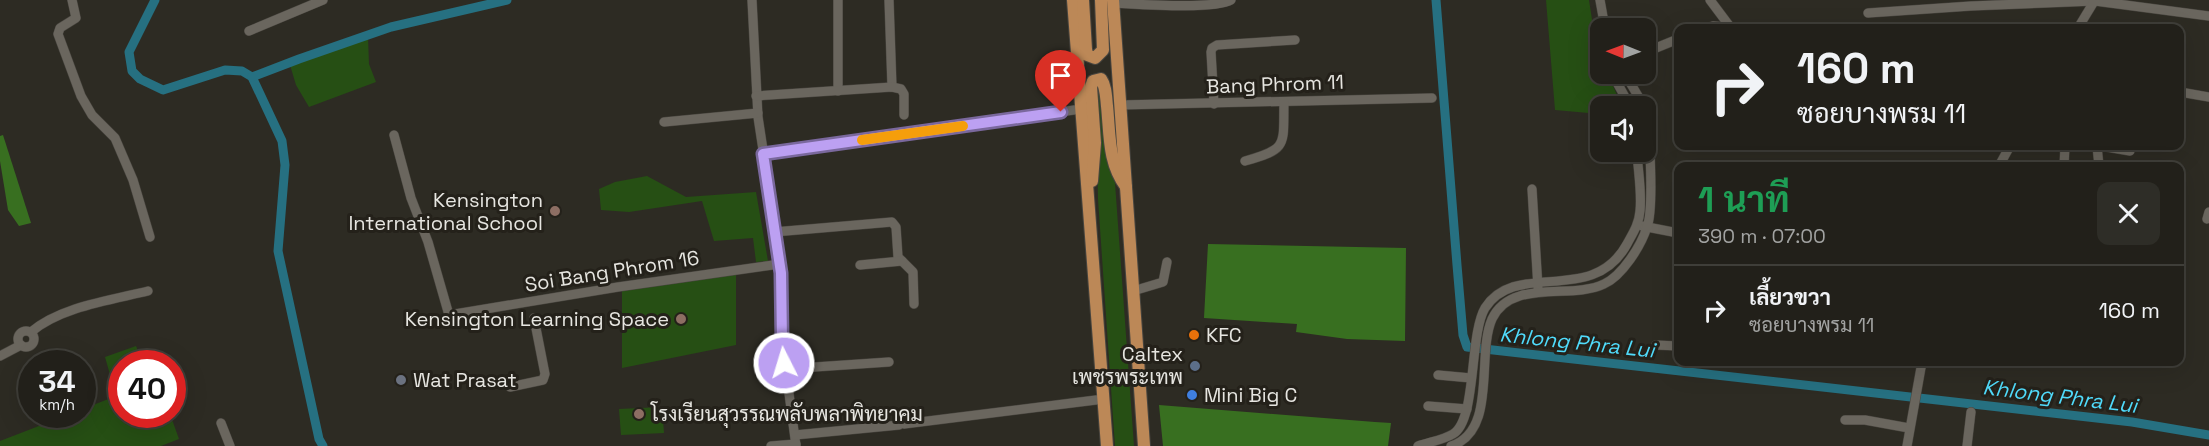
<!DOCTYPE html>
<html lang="th">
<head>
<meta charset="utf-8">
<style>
  :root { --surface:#22201a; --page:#2e2d27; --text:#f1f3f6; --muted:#a2a3a2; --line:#3f3e39 }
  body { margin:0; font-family:"Space Grotesk",Sarabun,sans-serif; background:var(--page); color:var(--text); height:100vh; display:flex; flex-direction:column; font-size:22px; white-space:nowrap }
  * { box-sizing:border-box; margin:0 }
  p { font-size:20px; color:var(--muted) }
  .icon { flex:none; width:33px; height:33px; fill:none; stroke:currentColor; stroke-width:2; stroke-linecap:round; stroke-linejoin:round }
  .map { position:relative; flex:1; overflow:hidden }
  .panel { position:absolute; left:1674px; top:162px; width:510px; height:204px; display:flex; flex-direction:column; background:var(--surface); border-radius:12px; box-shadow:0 6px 24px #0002,0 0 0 2px var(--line) }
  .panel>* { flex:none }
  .top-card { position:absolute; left:1674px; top:24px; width:510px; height:126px; border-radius:12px; box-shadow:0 6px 24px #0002,0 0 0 2px var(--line); background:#22201a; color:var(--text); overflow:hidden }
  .needle { width:39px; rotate:271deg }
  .tools { position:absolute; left:1590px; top:18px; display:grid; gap:12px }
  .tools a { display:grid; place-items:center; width:66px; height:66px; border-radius:12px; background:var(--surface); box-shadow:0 6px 24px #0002,0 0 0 2px var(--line); font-size:30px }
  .speed { position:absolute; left:18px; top:350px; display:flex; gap:12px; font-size:30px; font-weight:700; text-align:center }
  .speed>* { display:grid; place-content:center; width:78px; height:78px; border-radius:50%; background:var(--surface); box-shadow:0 6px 24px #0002,0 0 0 2px var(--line); line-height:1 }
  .speed small { font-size:15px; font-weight:400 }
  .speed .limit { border:9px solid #d22; background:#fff; color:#111 }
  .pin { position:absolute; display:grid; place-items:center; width:51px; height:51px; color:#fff; margin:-62px -26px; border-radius:50% 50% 50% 0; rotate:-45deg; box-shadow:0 0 6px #0007 }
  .pin .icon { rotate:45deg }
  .me { position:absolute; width:66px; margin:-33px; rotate:355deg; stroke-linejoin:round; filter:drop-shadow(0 0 4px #0008) }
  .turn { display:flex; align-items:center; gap:21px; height:126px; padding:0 24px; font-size:27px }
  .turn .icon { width:78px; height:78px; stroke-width:2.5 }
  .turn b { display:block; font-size:42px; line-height:51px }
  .round { display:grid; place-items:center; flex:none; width:63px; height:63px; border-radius:12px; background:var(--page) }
  .head { display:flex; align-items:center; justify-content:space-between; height:102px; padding:0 24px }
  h1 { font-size:36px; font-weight:700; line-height:45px; color:#1e9e55 }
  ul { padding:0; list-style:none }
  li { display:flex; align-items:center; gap:18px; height:90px; padding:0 24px; border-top:2px solid var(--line) }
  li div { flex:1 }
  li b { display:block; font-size:22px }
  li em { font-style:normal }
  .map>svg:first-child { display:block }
  .green { fill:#264f14 }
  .forest { fill:#386f20 }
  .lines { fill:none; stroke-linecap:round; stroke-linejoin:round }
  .canal { stroke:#267081; stroke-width:9 }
  .minor-casing { stroke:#48453f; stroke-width:10 }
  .major-casing { stroke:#48453f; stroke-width:14 }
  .minor { stroke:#6a665e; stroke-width:9 }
  .major { stroke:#bc8857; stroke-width:12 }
  .route-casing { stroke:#7a689d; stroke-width:15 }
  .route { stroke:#bca0f2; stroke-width:10 }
  .slow { stroke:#f59e0b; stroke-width:10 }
  .education-dot { fill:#8d6e63; stroke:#24211a; stroke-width:2 }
  .food-dot { fill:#e8710a; stroke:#24211a; stroke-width:2 }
  .service-dot { fill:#5c6f8a; stroke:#24211a; stroke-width:2 }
  .worship-dot { fill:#6b7280; stroke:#24211a; stroke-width:2 }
  .shop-dot { fill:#3f7fe0; stroke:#24211a; stroke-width:2 }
  .labels { text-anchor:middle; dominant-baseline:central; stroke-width:6; stroke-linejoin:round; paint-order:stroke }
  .street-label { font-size:20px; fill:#e6e5e0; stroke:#24211a }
  .poi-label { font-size:20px; fill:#e6e5e0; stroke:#24211a; text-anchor:start }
  .water-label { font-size:21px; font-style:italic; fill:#50dbfb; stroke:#24211a }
</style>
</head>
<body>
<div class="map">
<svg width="2209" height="446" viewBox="0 0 2209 446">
  <rect width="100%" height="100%" fill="#2d2b23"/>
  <!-- green -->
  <g class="green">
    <path d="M1546,0H1589L1597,52L1598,76L1601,81L1612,84L1622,106H1600V114L1555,110Z"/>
    <path d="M368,37L369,64L376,82L309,107L296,85L290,65Z"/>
    <path d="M1096,87H1099L1109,159L1115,183L1134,446H1115L1098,199Z"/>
    <path d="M647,176L686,197L756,192L768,261L756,262L753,238L714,241L702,201L629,212L601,210L599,189L615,182Z"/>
    <path d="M736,274V345L622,368V291Z"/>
    <path d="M136,346L143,363H122V414H170L179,439L161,446H0V441L70,414H82L83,409L116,396L105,357Z"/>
    <path d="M662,407L664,433L621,435L619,409Z"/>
  </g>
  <!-- forest -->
  <g class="forest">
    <path d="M3,135L31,223L19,226L8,210L0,161V136Z"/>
    <path d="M1208,244L1406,248L1405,341L1347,339L1296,332L1297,324L1204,318Z"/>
    <path d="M1159,405L1375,422L1391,423L1388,446H1163Z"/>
  </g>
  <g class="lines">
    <!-- canal -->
    <g class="canal">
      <path d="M155,0L129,52L132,71L140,79L163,90L225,70L242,71L252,77L282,141L285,165L278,251L319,439L323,446"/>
      <path d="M1436,0L1457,265L1463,335L1467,347L2132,422L2209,435"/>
      <path d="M252,77L299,59L391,27L507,0"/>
    </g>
    <!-- minor casing -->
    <g class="minor-casing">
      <g id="minor">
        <path d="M72,0L76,18L60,28L58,34L81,96L92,115L115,138L133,180L150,237"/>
        <path d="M752,0L758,117L781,268L782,341L796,446"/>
        <path d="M889,0L892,87"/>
        <path d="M1600,0L1605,28"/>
        <path d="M1710,0L1731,28"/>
        <path d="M1113,3C1137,4 1213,10 1231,0"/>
        <path d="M1868,13L1971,6L2095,1L2209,16"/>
        <path d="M1707,28L1713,26L1743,28"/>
        <path d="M2078,28L2095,0"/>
        <path d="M249,31L323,0"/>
        <path d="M1646,52L1678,39"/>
        <path d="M1600,62V71"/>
        <path d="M1602,74L1609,79L1621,76"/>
        <path d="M1625,74L1644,106"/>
        <path d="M1615,79L1630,106"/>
        <path d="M838,91V0"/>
        <path d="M2180,92L2209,97"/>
        <path d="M756,96L892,87L901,89L904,94V115"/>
        <path d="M1214,104L1211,52L1212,48L1217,45L1295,40"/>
        <path d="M1120,105L1432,98"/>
        <path d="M664,122L758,113"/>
        <path d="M394,135L411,198L428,242L449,315L618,287L780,264"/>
        <path d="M2097,146L2099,166"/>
        <path d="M2101,146L2130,151"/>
        <path d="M763,154L1081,109"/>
        <path d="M1245,161C1289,149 1283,145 1284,102"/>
        <path d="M1999,166L2010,146"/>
        <path d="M2064,166L2065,146"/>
        <path d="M1532,189L1538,288"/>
        <path d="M2207,219L2209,212"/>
        <path d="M1642,226L1678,233"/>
        <path d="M774,232L892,222L896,227L898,257L913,272L914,304"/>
        <path d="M860,265L902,261"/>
        <path d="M1133,291L1163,282L1167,262"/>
        <circle cx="26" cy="339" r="8"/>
        <path d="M31,332C60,307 111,300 148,291"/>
        <path d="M1656,345L1678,346"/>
        <path d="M0,356L21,345"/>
        <path d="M1864,362H1922"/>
        <path d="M785,369L889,362"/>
        <path d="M1438,375L1471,378"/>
        <path d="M510,387L543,380L545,374L534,318"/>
        <path d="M1428,406L1467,409"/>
        <path d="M1845,420H1865L1909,428"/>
        <path d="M221,423L230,446"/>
        <path d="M904,424L1104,399"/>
        <path d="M795,435L899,425"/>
        <path d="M771,446L796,444"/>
        <path d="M1418,446C1429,442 1443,440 1453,434C1477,420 1469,335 1485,308C1516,259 1593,307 1627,244C1633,233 1639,224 1640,211C1642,192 1638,171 1637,152"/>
        <path d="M1451,446C1498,431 1476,355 1492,319C1511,278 1571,300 1604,284C1622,276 1641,246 1647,227C1654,209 1650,134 1646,114"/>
        <path d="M1907,446L1922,362"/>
        <path d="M1967,446L1971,412"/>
      </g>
    </g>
    <!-- major casing -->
    <g class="major-casing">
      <g id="major">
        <path d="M1073,0L1107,446"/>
        <path d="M1083,0L1086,49L1087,55L1095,58L1103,50L1101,0"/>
        <path d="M1113,0L1144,446"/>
        <path d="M1092,181L1095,143L1091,87L1093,81L1101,79C1106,86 1106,97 1107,106C1110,135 1108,163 1126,187"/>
      </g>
    </g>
    <!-- minor -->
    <use href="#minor" class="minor"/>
    <!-- major -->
    <use href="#major" class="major"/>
  </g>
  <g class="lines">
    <!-- route casing -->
    <g class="route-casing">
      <path id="route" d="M784,363L782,341L781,273L763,154L1061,112"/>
    </g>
    <!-- route -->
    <use href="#route" class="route"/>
    <!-- slow -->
    <path class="slow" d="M862,140L963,126"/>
  </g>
  <!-- markers -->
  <g class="education-dot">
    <circle cx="555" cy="211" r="6"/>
    <circle cx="681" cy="319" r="6"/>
    <circle cx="639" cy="414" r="6"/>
  </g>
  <circle class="food-dot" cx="1194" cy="335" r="6"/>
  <circle class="service-dot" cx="1195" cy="366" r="6"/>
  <circle class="worship-dot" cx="401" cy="380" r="6"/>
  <circle class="shop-dot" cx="1192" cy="395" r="6"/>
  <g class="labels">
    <!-- street labels -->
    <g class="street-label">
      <text transform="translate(1275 84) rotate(-2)">Bang Phrom 11</text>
      <text transform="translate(612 271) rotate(-9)">Soi Bang Phrom 16</text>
    </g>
    <!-- poi labels -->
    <g class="poi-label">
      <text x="543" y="200" text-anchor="end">Kensington<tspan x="543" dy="23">International School</tspan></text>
      <text x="669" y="319" text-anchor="end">Kensington Learning Space</text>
      <text x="1206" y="335">KFC</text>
      <text x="1183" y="354" text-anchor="end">Caltex<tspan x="1183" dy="23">เพชรพระเทพ</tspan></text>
      <text x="413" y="380">Wat Prasat</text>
      <text x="1204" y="395">Mini Big C</text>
      <text x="651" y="414">โรงเรียนสุวรรณพลับพลาพิทยาคม</text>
    </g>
    <!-- water labels -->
    <g class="water-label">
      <text transform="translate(1577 342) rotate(6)">Khlong Phra Lui</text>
      <text transform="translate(2060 396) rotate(7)">Khlong Phra Lui</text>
    </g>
  </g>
</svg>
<div class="tools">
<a><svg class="needle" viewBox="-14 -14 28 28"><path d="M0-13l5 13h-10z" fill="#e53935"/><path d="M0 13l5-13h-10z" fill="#a2a3a2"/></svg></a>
<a><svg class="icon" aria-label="sound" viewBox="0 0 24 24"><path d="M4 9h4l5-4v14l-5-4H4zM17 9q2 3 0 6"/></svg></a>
</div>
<div class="speed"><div>34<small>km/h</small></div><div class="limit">40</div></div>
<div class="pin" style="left:1061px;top:112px;background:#d93025"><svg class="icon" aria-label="arrive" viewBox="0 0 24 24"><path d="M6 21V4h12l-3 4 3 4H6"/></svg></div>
<svg class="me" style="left:784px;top:363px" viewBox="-20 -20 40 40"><circle r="17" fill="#bca0f2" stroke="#fff" stroke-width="3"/><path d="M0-11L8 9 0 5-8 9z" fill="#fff"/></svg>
<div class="top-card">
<div class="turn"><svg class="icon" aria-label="right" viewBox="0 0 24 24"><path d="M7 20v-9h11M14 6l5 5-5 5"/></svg><div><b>160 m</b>ซอยบางพรม 11</div></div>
</div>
<section class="panel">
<div class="head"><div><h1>1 นาที</h1><p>390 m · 07:00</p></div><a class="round"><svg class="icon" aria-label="close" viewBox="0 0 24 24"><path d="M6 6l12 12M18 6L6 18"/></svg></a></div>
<ul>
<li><svg class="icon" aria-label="right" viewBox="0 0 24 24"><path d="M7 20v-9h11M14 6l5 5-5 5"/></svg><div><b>เลี้ยวขวา</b><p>ซอยบางพรม 11</p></div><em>160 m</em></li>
</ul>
</section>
</div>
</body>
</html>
